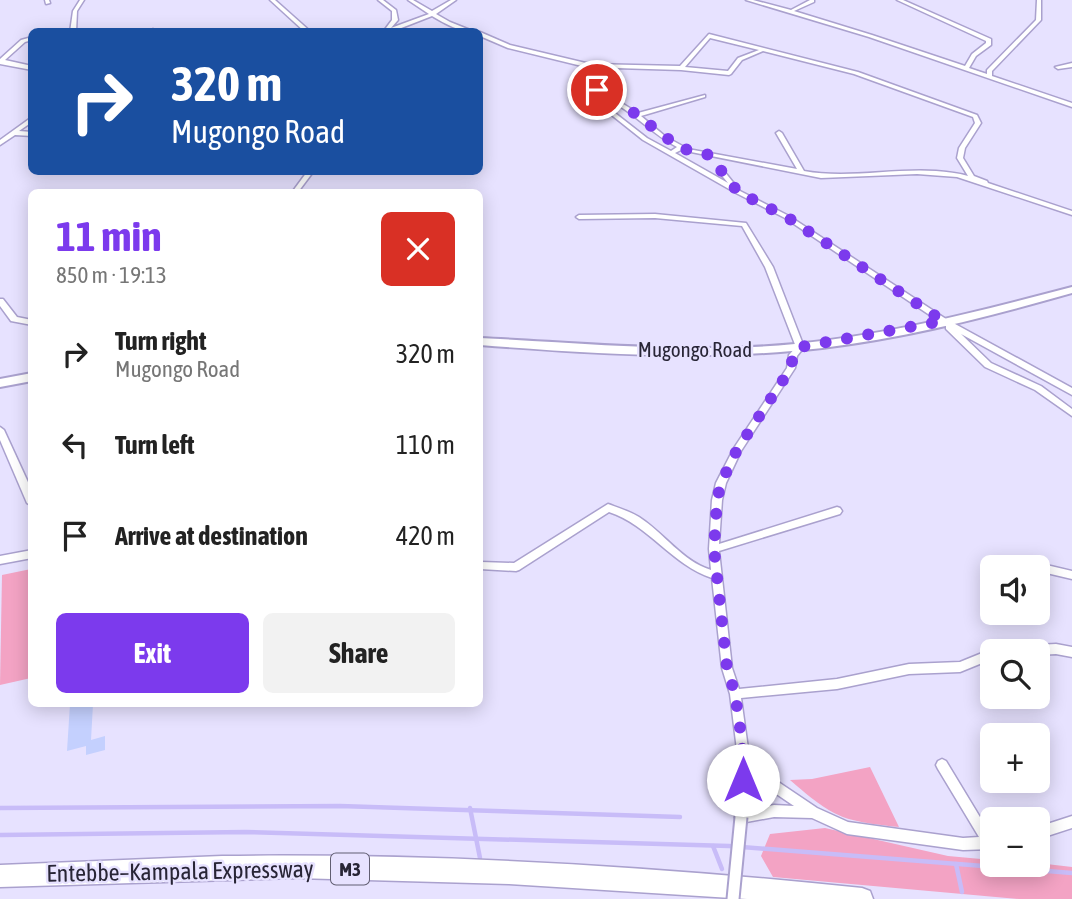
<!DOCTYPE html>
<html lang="en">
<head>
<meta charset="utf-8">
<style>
  :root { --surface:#fff; --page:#f2f2f2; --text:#222; --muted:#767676; --accent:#7c3aed }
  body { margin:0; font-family:"Asap Condensed",sans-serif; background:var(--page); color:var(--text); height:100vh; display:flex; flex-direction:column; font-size:26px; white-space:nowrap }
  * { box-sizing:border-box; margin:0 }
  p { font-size:23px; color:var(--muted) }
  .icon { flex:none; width:38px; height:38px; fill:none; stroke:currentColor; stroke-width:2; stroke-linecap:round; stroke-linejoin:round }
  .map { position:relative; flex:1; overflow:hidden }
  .panel { position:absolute; left:28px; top:189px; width:455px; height:518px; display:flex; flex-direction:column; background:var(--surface); border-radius:10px; box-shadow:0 4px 18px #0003 }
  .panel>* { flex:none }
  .hud { position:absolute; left:28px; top:28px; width:455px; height:147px; border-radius:10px; box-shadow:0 4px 18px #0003; background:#1a4fa0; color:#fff; overflow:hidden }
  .buttons { position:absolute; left:980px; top:555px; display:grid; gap:14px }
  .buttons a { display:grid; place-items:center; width:70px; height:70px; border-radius:10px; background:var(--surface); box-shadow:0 4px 18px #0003; font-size:35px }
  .pin { position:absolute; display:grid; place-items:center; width:60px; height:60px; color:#fff; margin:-30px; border:4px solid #fff; border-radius:50%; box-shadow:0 2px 7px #0007 }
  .me { position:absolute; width:77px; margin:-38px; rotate:0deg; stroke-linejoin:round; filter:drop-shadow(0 0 5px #0008) }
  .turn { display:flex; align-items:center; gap:24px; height:147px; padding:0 28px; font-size:32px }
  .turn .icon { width:91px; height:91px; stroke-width:2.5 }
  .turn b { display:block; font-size:49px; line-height:60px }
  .round { display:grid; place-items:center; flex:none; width:74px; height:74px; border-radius:10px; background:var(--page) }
  .summary { display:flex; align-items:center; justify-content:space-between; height:119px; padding:0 28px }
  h1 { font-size:42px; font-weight:700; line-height:52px; color:var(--accent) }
  .button { display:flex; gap:14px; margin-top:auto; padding:14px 28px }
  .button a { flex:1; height:80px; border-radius:10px; background:var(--accent); color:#fff; font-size:28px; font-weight:700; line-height:80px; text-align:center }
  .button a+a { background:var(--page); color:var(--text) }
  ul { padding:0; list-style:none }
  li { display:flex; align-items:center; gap:21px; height:91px; padding:0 28px }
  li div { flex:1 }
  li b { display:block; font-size:26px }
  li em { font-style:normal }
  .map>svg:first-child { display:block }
  .green { fill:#f3a3c4 }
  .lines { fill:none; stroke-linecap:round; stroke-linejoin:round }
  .stream { stroke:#c8bcf8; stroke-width:4.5 }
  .building { fill:#c4d0fe }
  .street-casing { stroke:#aaa1ce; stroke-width:3 }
  .secondary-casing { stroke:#aaa1ce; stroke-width:4 }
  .highway-casing { stroke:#aaa1ce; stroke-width:3 }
  .street { fill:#fff; fill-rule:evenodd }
  .secondary { fill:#fff; fill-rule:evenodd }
  .highway { fill:#fff; fill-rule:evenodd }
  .street-bridge-casing { stroke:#aaa1ce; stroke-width:15; stroke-linecap:butt }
  .street-bridge { stroke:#fff; stroke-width:11 }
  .route { stroke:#7c3aed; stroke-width:12; stroke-dasharray:0 21.6 }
  .labels { text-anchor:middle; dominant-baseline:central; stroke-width:5; stroke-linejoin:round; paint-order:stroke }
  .shield { fill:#e7e2ff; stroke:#615e72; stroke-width:2 }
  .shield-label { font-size:19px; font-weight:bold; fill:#282536 }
  .street-label { font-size:21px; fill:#282536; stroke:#e7e2ff }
  .near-street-label { font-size:24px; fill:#282536; stroke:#e7e2ff }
</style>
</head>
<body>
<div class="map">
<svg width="1072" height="899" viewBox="0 0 1072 899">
  <rect width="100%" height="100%" fill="#e7e2ff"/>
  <!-- green -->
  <g class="green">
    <path d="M31,569V678L0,685L2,575Z"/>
    <path d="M870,767L899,827C842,821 834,818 790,780L812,779Z"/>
    <path d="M825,828L948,856L992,860V864L1038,863L1072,867V899H1019L773,877L761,856L770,834Z"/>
  </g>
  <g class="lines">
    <!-- stream -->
    <g class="stream">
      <path d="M0,808L340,806L680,817"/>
      <path d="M470,808L480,858"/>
      <path d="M0,835L246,832L729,846L1072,873"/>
      <path d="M713,846L722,869"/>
      <path d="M956,864L962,892"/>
    </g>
  </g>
  <!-- building -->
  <path class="building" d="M70,704H93L91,740L105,736V750L86,755V746L67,751Z"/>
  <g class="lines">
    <!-- street casing -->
    <g class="street-casing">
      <g id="street">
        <path d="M45,0H49L50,3L46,4Z"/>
        <path d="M80,0H84L77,11L76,32H70L73,11Z"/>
        <path d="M270,0H275L311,32H305Z"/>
        <path d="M378,0H383L396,10L398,20L391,28L429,14L408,0H413L432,11L451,0H456L436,14L450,22L475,32C459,32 446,24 432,16L391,32H383L392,20V11Z"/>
        <path d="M746,0H753L791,10L810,0H814V2L794,11L872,35L965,66L972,54L986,43V41L897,0H903L991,39V45L976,56L969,68L987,74V70L1036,20L1037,0H1041V20L992,71V76L1072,103V107L869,37Z"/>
        <path d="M153,29L155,32H150Z"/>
        <path d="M78,30H107L109,32H76Z"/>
        <path d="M480,32L510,45L590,64L680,66L709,34L858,72L977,115L981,123L965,148L963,158L974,176L987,181L988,183L1072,211V215L957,177L917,174L821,178L681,150L675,153L728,183L719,172L724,171L740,191L789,216L946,319L1072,388V395L961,334L991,363L1041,386L1072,409V416L1035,390L985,367L946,329V326L785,218L736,193L643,140L599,105L612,101L594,90L611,68H590L508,48L480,36ZM710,38L759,50L738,58L728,71L685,67ZM763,51L854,74L973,117L975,123L959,148L957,158L968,176C958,173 947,172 936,171C892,168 847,179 804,171L782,133L779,131L776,133L797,169L688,149L666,137L641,116L705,97V95L638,113L600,90L616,68L681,70L729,75L731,74L742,60ZM616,104C637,116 654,135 677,147L671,151L647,138L606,106Z"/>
        <path d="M32,37V40L25,42L5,60L32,66V70L0,64V59L21,40Z"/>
        <path d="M1072,63V67L1058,69L1055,67Z"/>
        <path d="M32,117V122L19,131L32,132V136L15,135L0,145V140Z"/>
        <path d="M307,172H313L298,192H294L293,191Z"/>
        <path d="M655,214L746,223L773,267L804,347L797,356L795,368L741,451L726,483L722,500L719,544L837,507L840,508L842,511L840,514L719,551L732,668L739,689L837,679L909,664L960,662L992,649L996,651H992V659L960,672L909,674L837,689L741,698L750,763L817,808L848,822L963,838L979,837L938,769L936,765L938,761L942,759L946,761L992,837V849L963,850L847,834L812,818L774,817L741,823L737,821L735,817L739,766L730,694L722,668L712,578C672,565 649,525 609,512L519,570L516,571L480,569V563L481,562L514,563L608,504C619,508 629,511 639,517C664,533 682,561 711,570L709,549L712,500L716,483L734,448L787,368L789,355L796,347L765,267L742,226L655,218L579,219L576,217L579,215ZM750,776L794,806L774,805L748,810Z"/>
        <path d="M0,299H3L17,317L32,320V325L11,321L0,306Z"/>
        <path d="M0,427L4,430L32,491V506L27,503L0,440Z"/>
        <path d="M32,550V558L0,564V556Z"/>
        <path d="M1038,563L1072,571V579L1038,571V567H1033L1035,564Z"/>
        <path d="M1056,644L1072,647V657L1056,654L1038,655V651H1013L1014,648L1018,646Z"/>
        <path d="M1072,816V828L1038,839V827Z"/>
      </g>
    </g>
    <!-- secondary casing -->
    <g class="secondary-casing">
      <g id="secondary">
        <path d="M1072,287V293C981,319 887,343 792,351C689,360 583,353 480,345V338C584,343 691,354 795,344C889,335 981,311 1072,287Z"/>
        <path d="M32,373V381L0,387V379Z"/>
      </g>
    </g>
    <!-- highway casing -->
    <g class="highway-casing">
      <path id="highway" d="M222,856C436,853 650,866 862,888L870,891L873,899H747L509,884L296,878L0,887V865Z"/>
    </g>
    <!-- street -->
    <use href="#street" class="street"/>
    <!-- secondary -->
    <use href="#secondary" class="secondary"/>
    <!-- highway -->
    <use href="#highway" class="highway"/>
    <!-- street-bridge casing -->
    <g class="street-bridge-casing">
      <path id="street-bridge" d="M733,899L741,817"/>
    </g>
    <!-- street-bridge -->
    <use href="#street-bridge" class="street-bridge"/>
  </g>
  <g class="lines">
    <!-- route -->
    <path class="route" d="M597,90L629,109L680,148L709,155L738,192L787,217L943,321L800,347L793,355L791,368L737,450L721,483L717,500L714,549L727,668L735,694L742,741L743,780"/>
  </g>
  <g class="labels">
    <!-- shield labels -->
    <rect class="shield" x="331" y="853.5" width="38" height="31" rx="5"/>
    <g class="shield-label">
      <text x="350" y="869">M3</text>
    </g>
    <!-- street labels -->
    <g class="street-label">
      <text x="695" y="349">Mugongo Road</text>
    </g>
    <!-- near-street labels -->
    <g class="near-street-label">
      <text transform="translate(180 871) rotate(-1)">Entebbe–Kampala Expressway</text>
    </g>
  </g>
</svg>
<div class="buttons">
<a><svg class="icon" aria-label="sound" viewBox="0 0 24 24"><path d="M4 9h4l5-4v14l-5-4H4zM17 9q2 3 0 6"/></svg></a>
<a><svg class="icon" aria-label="search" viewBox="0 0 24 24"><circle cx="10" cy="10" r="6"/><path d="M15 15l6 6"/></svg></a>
<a>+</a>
<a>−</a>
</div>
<div class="pin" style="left:597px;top:90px;background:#d93025"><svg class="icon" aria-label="arrive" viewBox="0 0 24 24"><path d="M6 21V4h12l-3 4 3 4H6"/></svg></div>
<svg class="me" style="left:743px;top:780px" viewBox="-20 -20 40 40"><circle r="19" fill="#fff"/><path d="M0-13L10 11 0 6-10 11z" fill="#7c3aed"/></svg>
<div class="hud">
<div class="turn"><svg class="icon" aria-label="right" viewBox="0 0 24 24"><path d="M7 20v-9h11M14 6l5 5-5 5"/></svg><div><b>320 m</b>Mugongo Road</div></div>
</div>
<section class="panel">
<div class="summary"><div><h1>11 min</h1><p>850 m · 19:13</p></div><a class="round" style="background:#d93025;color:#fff"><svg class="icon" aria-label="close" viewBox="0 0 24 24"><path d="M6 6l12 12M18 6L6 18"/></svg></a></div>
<ul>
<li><svg class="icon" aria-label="right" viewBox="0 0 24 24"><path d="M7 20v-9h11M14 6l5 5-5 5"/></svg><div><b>Turn right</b><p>Mugongo Road</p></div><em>320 m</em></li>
<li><svg class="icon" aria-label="left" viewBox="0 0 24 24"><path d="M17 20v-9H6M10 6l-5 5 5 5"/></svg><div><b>Turn left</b></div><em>110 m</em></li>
<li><svg class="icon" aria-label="arrive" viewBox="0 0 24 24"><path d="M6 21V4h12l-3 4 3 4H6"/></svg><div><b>Arrive at destination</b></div><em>420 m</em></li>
</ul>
<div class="button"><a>Exit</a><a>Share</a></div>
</section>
</div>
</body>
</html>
